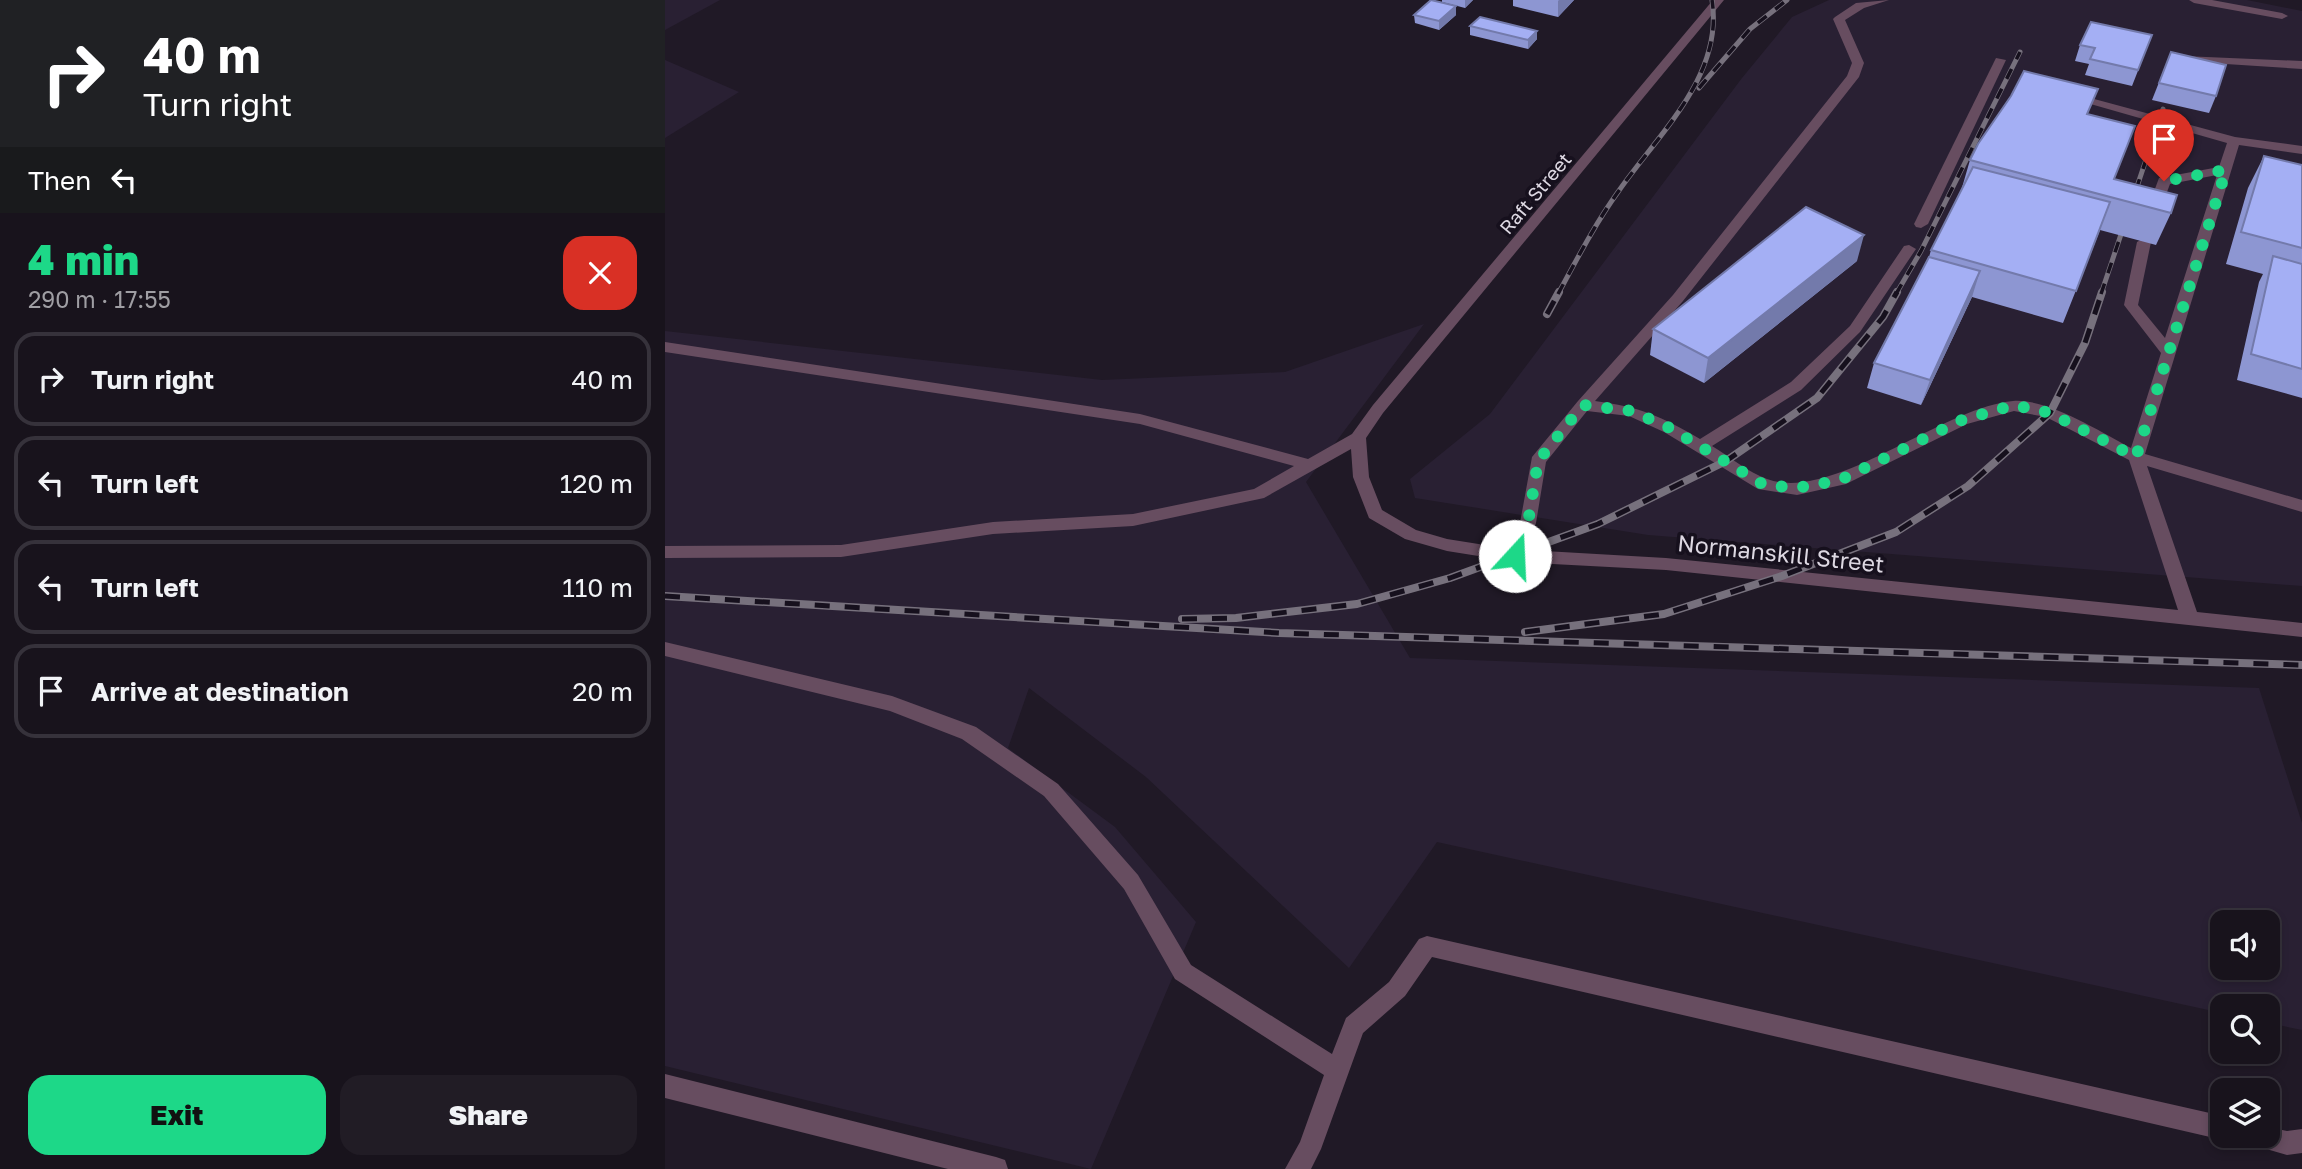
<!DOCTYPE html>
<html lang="en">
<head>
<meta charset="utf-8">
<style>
  :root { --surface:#18131c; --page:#211c25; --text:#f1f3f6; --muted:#9f9ea3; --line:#36323b; --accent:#1dd888 }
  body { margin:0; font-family:"Golos Text",sans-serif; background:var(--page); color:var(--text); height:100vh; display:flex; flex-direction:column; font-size:26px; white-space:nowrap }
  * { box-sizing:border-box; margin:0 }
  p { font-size:23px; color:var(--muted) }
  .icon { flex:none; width:38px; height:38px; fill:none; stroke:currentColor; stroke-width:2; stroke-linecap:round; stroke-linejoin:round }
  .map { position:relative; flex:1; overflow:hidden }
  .side { display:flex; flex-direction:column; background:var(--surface); width:665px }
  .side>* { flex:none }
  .guide { background:#202124; color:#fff; overflow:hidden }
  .controls { position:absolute; left:1545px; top:910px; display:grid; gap:14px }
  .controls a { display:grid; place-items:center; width:70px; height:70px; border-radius:14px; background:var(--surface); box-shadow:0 4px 10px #0003,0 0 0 2px var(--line); font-size:35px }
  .pin { position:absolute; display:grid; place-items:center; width:60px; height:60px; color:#fff; margin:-72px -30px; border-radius:50% 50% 50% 0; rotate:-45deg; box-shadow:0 0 7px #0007 }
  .pin .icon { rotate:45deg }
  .me { position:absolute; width:77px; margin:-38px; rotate:20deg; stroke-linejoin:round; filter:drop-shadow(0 0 5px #0008) }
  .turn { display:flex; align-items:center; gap:24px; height:147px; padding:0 28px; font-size:32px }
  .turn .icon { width:91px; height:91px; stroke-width:2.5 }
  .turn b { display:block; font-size:49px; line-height:60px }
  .then { display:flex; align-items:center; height:66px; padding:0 28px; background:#0003; gap:14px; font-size:26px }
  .round { display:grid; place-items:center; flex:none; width:74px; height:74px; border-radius:21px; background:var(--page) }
  .overview { display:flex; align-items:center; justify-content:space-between; height:119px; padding:0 28px }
  h1 { font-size:42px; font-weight:800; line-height:52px; color:var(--accent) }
  .action { display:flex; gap:14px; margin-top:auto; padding:14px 28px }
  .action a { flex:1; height:80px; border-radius:21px; background:var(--accent); color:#111; font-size:28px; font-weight:800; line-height:80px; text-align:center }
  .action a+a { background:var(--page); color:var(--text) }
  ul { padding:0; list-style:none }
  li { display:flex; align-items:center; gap:21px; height:94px; margin:0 14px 10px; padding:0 14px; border:4px solid var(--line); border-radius:21px }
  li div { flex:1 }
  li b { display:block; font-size:26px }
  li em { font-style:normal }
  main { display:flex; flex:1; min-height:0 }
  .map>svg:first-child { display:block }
  .built { fill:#292033; fill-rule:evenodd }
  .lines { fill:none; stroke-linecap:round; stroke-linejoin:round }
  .lane { fill:#674d60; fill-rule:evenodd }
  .rail-far1-casing { stroke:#77717d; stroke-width:5 }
  .rail-casing { stroke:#77717d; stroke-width:8 }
  .rail-far1 { stroke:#16101d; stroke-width:3.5; stroke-dasharray:11; stroke-linecap:butt }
  .rail { stroke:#16101d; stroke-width:5; stroke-dasharray:15; stroke-linecap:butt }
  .wall { fill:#8d96d2 }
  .shaded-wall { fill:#737aab }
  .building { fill:#a4aff4; stroke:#737aab; stroke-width:2 }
  .route { stroke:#1dd888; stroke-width:12; stroke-dasharray:0 21.6 }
  .labels { text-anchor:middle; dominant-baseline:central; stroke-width:7; stroke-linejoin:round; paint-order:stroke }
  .far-street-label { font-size:19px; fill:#ddd8e2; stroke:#16101d }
  .street-label { font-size:23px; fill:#ddd8e2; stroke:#16101d }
</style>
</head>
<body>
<main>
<section class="side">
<div class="guide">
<div class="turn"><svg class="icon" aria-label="right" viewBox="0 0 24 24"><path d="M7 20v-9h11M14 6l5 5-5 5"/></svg><div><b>40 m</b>Turn right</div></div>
<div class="then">Then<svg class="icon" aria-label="left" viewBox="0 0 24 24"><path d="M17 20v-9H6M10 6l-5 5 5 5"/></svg></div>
</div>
<div class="overview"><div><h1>4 min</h1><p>290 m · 17:55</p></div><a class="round" style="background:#d93025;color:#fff"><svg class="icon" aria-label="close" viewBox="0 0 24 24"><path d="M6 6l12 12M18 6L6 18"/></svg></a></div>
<ul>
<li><svg class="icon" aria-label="right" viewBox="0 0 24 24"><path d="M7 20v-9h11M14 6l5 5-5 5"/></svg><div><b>Turn right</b></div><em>40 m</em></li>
<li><svg class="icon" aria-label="left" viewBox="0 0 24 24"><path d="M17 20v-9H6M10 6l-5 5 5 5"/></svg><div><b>Turn left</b></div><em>120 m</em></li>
<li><svg class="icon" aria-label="left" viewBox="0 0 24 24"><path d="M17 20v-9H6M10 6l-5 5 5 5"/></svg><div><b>Turn left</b></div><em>110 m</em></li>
<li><svg class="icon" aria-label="arrive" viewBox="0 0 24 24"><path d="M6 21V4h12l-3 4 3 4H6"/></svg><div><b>Arrive at destination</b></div><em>20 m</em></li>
</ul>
<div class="action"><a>Exit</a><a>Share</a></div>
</section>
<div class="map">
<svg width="1637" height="1169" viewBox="0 0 1637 1169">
  <rect width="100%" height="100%" fill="#201926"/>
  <!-- built -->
  <g class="built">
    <path d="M0,0H55L0,30Z"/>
    <path d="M1164,0H1582L1637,11V586L983,535L750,498L745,479L825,414L1077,78L1127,17Z"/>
    <path d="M0,60L74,92L0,138Z"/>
    <path d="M759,324L641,482L745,658L1594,688L1637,823V1030L1603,1023V1006H1558L1557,1013L772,842L684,968L481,777L364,688L343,748L450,827L531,922L426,1169L0,1066V331L437,380L620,372ZM1558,922H1603V968H1558Z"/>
  </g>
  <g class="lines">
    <!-- lane -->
    <g class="lane">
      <path d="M1048,0H1059L718,413L701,438L704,477L717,510L751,530L782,539L845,549L855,523L867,457L913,401L1008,295L1182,76L1187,63L1168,19L1170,17L1191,3L1224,0L1199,8L1180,20L1199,63L1194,77L1018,301L930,401C975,407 996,416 1035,439L1126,382L1185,326L1239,246L1244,245L1251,249L1195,332L1136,390L1047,446C1065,457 1083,472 1102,479C1168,503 1275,408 1348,401C1382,398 1436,432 1466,448L1496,353L1459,305L1472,242L1479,238L1486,242L1473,305L1500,338L1552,175L1505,184L1493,216H1483L1481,213L1494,178L1554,167L1562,143L1401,97L1407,93L1570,137L1637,146V154L1574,145L1480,454L1637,500V512L1482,466L1532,612L1637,623V637L1001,570L851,562L782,551L740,539L704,518L688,477L686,449L599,498L468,526L328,534L176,557L0,558V546L176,545L328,522L468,514L589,489L629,466L475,424L0,352V342L475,414L643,459L687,434L708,405ZM922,411L964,416L999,432L1093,489L1132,495L1181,484L1302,424L1349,411L1381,417L1464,460L1513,610L1001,558L862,550L871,523L881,462Z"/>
      <path d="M1524,0H1547L1617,13L1623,16L1617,19L1529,3Z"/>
      <path d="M1518,56L1637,61V69L1514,61V57Z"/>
      <path d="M1331,58L1341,60L1263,224L1256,228L1251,227L1249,224Z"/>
      <path d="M0,642L227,696L311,727L393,784L473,875L526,965L667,1054L681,1018L724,982L754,939L762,936L1558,1116V1136H1567L1558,1140L767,957L740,996L698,1033L656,1149L646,1169H620L635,1142L659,1075L510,979L459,889L379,796L297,739L225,711L0,656Z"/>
      <path d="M0,1074L331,1157L340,1160L343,1169H283L0,1098Z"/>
      <path d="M1603,1127L1622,1131L1637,1129V1153L1622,1155L1584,1144L1580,1136H1603Z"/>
    </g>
    <!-- rail-far1 casing -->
    <g class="rail-far1-casing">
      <g id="rail-far1">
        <path d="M1034,88L1085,29L1122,0"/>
        <path d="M893,294C912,259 930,224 953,192C993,134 1059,76 1047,0"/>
        <path d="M1231,294L1256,251L1355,52"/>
        <path d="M1436,294L1498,109"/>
      </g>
    </g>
    <!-- rail casing -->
    <g class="rail-casing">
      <g id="rail">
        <path d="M882,314L894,292"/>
        <path d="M0,596L614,633L1637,665"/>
        <path d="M517,619L571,618L692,604L785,578L933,524L1061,461L1152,398L1218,317L1232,292"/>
        <path d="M860,632L999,614L1117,576L1231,532L1303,486L1385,413L1420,343L1437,292"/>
      </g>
    </g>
    <!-- rail-far1 -->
    <use href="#rail-far1" class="rail-far1"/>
    <!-- rail -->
    <use href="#rail" class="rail"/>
  </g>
  <!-- wall -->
  <g class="wall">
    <path d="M777,0H808L800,8L777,2Z"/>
    <path d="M848,0H909L893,17L848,6Z"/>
    <path d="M791,6V15L774,30L750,23L749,15Z"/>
    <path d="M805,26L872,31V39L863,49L805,35Z"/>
    <path d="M1487,35L1467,86L1420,75L1424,64L1410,61L1415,45Z"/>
    <path d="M1506,52L1551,96L1544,113L1487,100Z"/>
    <path d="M1346,96L1424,115L1449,179L1506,213L1491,245L1435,230L1398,323L1307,297L1256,405L1202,388L1209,363L1264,257L1266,250L1296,191L1305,160Z"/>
    <path d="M1599,156L1637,165V398L1572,380L1594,282L1598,274L1561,264L1583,188Z"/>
    <path d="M1192,261L1039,383L985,355L988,329Z"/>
  </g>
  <!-- shaded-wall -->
  <g class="shaded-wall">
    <path d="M800,0H808L800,8Z"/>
    <path d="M894,0H909L893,17V1Z"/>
    <path d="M791,6V15L774,30V21Z"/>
    <path d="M872,31V39L863,49V40Z"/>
    <path d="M1199,235L1192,261L1039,383L1043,358Z"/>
    <path d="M1315,271L1307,297L1256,405L1265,380Z"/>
  </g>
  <!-- building -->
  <g class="building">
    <path d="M766,0L791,6L774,21L749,15Z"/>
    <path d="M815,17L872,31L863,40L805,26Z"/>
    <path d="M1426,22L1487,35L1473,70L1425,59L1430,48L1415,45Z"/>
    <path d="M1506,52L1561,65L1551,96L1494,83Z"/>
    <path d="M1359,71L1433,89L1422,114L1470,126L1449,179L1512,195L1506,213L1305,160L1313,144L1346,96Z"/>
    <path d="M1599,156L1637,165V248L1576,232Z"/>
    <path d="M1308,167L1445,202L1411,291L1266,250Z"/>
    <path d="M1141,207L1199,235L1043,358L988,329Z"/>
    <path d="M1608,256L1637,264V369L1586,354Z"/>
    <path d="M1264,257L1315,271L1265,380L1209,363Z"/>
  </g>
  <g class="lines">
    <!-- route -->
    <path class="route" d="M850,556L863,523L873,461L918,405L967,411L1005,428L1099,485L1132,488L1175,480L1297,420L1349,405L1385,413L1471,457L1561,170L1499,181"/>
  </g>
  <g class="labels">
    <!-- far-street labels -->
    <g class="far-street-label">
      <text transform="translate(870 193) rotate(-50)">Raft Street</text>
    </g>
    <!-- street labels -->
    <g class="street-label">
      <text transform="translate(1116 553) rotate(6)">Normanskill Street</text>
    </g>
  </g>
</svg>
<div class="controls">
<a><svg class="icon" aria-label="sound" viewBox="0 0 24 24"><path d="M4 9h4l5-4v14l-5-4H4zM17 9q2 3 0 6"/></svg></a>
<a><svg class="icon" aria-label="search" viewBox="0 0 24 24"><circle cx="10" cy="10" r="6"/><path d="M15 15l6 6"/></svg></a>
<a><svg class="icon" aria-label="layers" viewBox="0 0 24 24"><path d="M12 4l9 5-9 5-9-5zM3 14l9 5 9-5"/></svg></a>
</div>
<div class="pin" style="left:1499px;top:181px;background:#d93025"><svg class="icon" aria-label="arrive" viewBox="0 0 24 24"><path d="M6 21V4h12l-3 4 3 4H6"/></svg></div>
<svg class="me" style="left:850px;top:556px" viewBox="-20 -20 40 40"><circle r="19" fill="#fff"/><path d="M0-13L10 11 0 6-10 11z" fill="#1dd888"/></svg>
</div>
</main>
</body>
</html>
